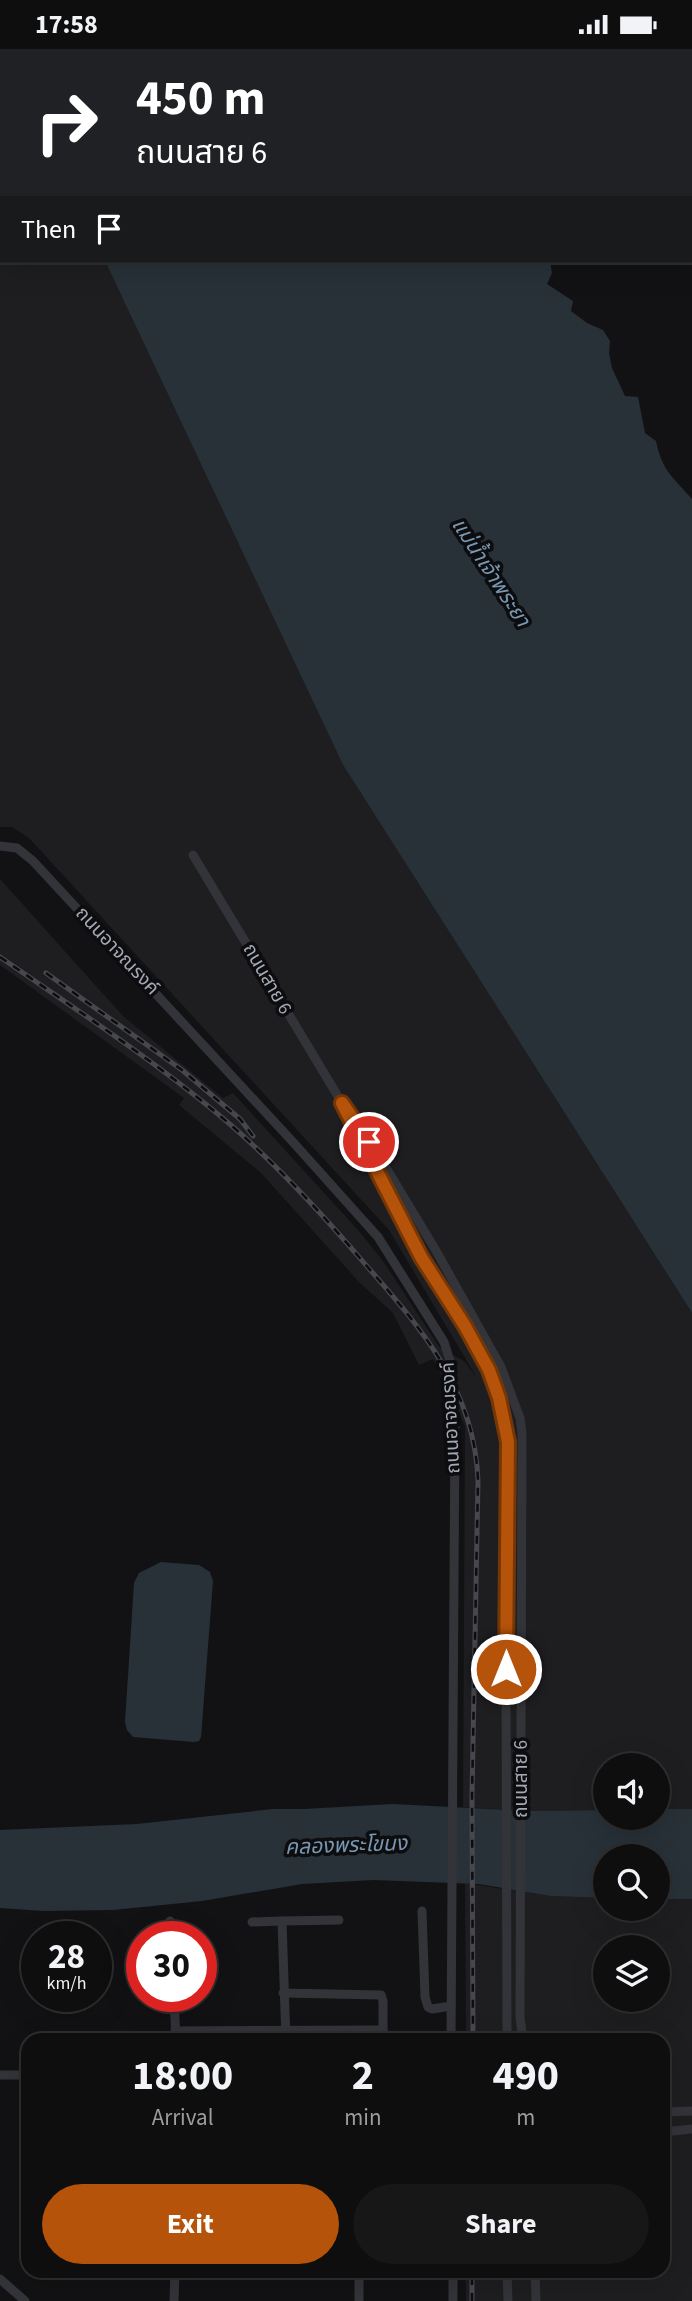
<!DOCTYPE html>
<html lang="en">
<head>
<meta charset="utf-8">
<style>
  :root { --surface:#0e0e0f; --page:#171718; --text:#f1f3f6; --muted:#9b9c9e; --line:#2e2e2f; --accent:#b45309 }
  body { margin:0; font-family:"Source Sans 3","Noto Sans Thai",sans-serif; background:var(--page); color:var(--text); height:100vh; display:flex; flex-direction:column; font-size:26px; white-space:nowrap }
  * { box-sizing:border-box; margin:0 }
  p { font-size:23px; color:var(--muted) }
  .icon { flex:none; width:38px; height:38px; fill:none; stroke:currentColor; stroke-width:2; stroke-linecap:round; stroke-linejoin:round }
  .map { position:relative; flex:1; overflow:hidden }
  .details { position:absolute; left:21px; top:1984px; width:649px; height:245px; display:flex; flex-direction:column; background:var(--surface); border-radius:21px; box-shadow:0 7px 28px #0002,0 0 0 2px var(--line) }
  .details>* { flex:none }
  .top-card { position:absolute; left:0px; top:0px; width:693px; height:214px; box-shadow:0 7px 28px #0002,0 0 0 2px var(--line); background:#202124; color:#fff; overflow:hidden }
  .tools { position:absolute; left:593px; top:1704px; display:grid; gap:14px }
  .tools a { display:grid; place-items:center; width:77px; height:77px; border-radius:50%; background:var(--surface); box-shadow:0 7px 28px #0002,0 0 0 2px var(--line); font-size:35px }
  .speed { position:absolute; left:21px; top:1872px; display:flex; gap:14px; font-size:35px; font-weight:700; text-align:center }
  .speed>* { display:grid; place-content:center; width:91px; height:91px; border-radius:50%; background:var(--surface); box-shadow:0 7px 28px #0002,0 0 0 2px var(--line); line-height:1 }
  .speed small { font-size:18px; font-weight:400 }
  .speed .limit { border:10px solid #d22; background:#fff; color:#111 }
  .pin { position:absolute; display:grid; place-items:center; width:60px; height:60px; color:#fff; margin:-30px; border:4px solid #fff; border-radius:50%; box-shadow:0 2px 7px #0007 }
  .me { position:absolute; width:77px; margin:-38px; rotate:0deg; stroke-linejoin:round; filter:drop-shadow(0 0 5px #0008) }
  .turn { display:flex; align-items:center; gap:24px; height:147px; padding:0 21px; font-size:32px }
  .turn .icon { width:91px; height:91px; stroke-width:2.5 }
  .turn b { display:block; font-size:49px; line-height:60px }
  .then { display:flex; align-items:center; height:66px; padding:0 21px; background:#0003; gap:14px; font-size:26px }
  .eta { display:flex; justify-content:space-evenly; align-items:center; height:119px; text-align:center }
  .eta b { font-size:42px; font-weight:700; line-height:49px }
  .button { display:flex; gap:14px; margin-top:auto; padding:14px 21px }
  .button a { flex:1; height:80px; border-radius:42px; background:var(--accent); color:#fff; font-size:28px; font-weight:700; line-height:80px; text-align:center }
  .button a+a { background:var(--page); color:var(--text) }
  .status { display:flex; justify-content:space-between; align-items:center; height:49px; padding:0 35px; background:var(--surface); direction:ltr }
  .status svg { height:19px; fill:currentColor }
  .map>svg:first-child { display:block }
  .built { fill:#1e1e21; fill-rule:evenodd }
  .water { fill:#283138 }
  .lines { fill:none; stroke-linecap:round; stroke-linejoin:round }
  .minor { stroke:#333439; stroke-width:9 }
  .rail-casing { stroke:#46484e; stroke-width:5 }
  .rail { stroke:#0d0d0f; stroke-width:2.5; stroke-dasharray:8; stroke-linecap:butt }
  .route-casing { stroke:#753606; stroke-width:18 }
  .route { stroke:#b45309; stroke-width:12 }
  .labels { text-anchor:middle; dominant-baseline:central; stroke-width:7; stroke-linejoin:round; paint-order:stroke }
  .street-label { font-size:19px; fill:#a3a9b5; stroke:#0d0d0f }
  .water-label { font-size:21px; font-style:italic; fill:#7897b2; stroke:#0d0d0f }
</style>
</head>
<body>
<div class="status"><b>17:58</b><svg viewBox="0 0 49 12"><path d="M0 12V9h3v3zM5 12V6h3v6zM10 12V3h3v9zM15 12V0h3v12zM26 1h20v11H26zM47 4h2v5h-2z"/></svg></div>
<div class="map">
<svg width="692" height="2252" viewBox="0 0 692 2252">
  <rect width="100%" height="100%" fill="#121214"/>
  <!-- built -->
  <g class="built">
    <path d="M0,0L6,2H2V212H105L343,716L692,1264V1760H658V1717H606L605,1761L530,1762L463,1758L465,1378L458,1360L433,1310L419,1316L393,1264L359,1233L261,1124L179,1056L184,1049L0,916V830L123,967L223,1049L233,1044L358,1181L383,1212L440,1299L464,1312L477,1329L389,1181L29,789L12,778H0Z"/>
    <path d="M465,1834L550,1847L605,1849L606,1860H658V1850H692V2252H466V2223L663,2222V1992L466,1991ZM606,1899H658V1951H606Z"/>
  </g>
  <!-- water -->
  <g class="water">
    <path d="M5,0H448L443,2H6Z"/>
    <path d="M105,212H550L552,224L547,235L573,252L571,262L587,274L603,281L610,292L609,304L612,319L625,347L638,348L645,384L656,392C662,422 673,428 692,450V1264L343,716Z"/>
    <path d="M161,1513L199,1516L210,1523L213,1532L201,1688L199,1692L194,1693L133,1688L127,1681L125,1673L134,1534L139,1524Z"/>
    <path d="M392,1755L530,1762L605,1761L606,1769H658V1760H692V1850H658V1808H606L605,1849L550,1847L479,1835L373,1831L302,1835L202,1852L113,1861L44,1862L0,1859V1781L137,1775L273,1760H304Z"/>
  </g>
  <g class="lines">
    <!-- minor -->
    <g class="minor">
      <path d="M0,797L17,799L33,812L292,1092L378,1188L444,1293L451,1315L455,1375L451,1992"/>
      <path d="M193,806L342,1054L382,1112L435,1200L501,1318L520,1369L522,1384L520,1968L523,1992"/>
      <path d="M358,1086C379,1127 398,1170 422,1210C459,1272 497,1318 508,1393L506,1620L507,1992"/>
      <path d="M422,1862L425,1948L428,1958L432,1960L451,1957"/>
      <path d="M170,1872V1888"/>
      <path d="M252,1873L282,1872"/>
      <path d="M283,1944L381,1946L383,1952V1992"/>
      <path d="M174,1948L176,1992"/>
      <path d="M175,1982L383,1981"/>
      <path d="M286,1992L282,1872L339,1871"/>
      <path d="M0,2026H28"/>
      <path d="M663,2063L692,2062"/>
      <path d="M663,2083L692,2080"/>
      <path d="M359,2222V2252"/>
      <path d="M507,2222L508,2252"/>
      <path d="M535,2222L536,2252"/>
      <path d="M0,2230L25,2252"/>
      <path d="M174,2252L175,2222"/>
      <path d="M453,2252V2222"/>
    </g>
    <!-- rail casing -->
    <g class="rail-casing">
      <g id="rail">
        <path d="M0,908C78,962 160,1015 232,1077C280,1119 324,1167 365,1215C422,1280 475,1341 478,1432L472,1746L473,1992"/>
        <path d="M46,924L182,1021L240,1070L253,1087"/>
        <path d="M472,2252V2222"/>
      </g>
    </g>
    <!-- rail -->
    <use href="#rail" class="rail"/>
  </g>
  <g class="lines">
    <!-- route casing -->
    <g class="route-casing">
      <path id="route" d="M369,1093L342,1054L421,1208L465,1277L489,1321L499,1349L508,1393L506,1620"/>
    </g>
    <!-- route -->
    <use href="#route" class="route"/>
  </g>
  <g class="labels">
    <!-- street labels -->
    <g class="street-label">
      <text transform="translate(117 902) rotate(47)">ถนนอาจณรงค์</text>
      <text transform="translate(267 930) rotate(60)">ถนนสาย 6</text>
      <text transform="translate(451 1369) rotate(-93)">ถนนอาจณรงค์</text>
      <text transform="translate(521 1730) rotate(-90)">ถนนสาย 6</text>
    </g>
    <!-- water labels -->
    <g class="water-label">
      <text transform="translate(491 523) rotate(57)">แม่น้ำเจ้าพระยา</text>
      <text transform="translate(346 1796) rotate(-2)">คลองพระโขนง</text>
    </g>
  </g>
</svg>
<div class="tools">
<a><svg class="icon" aria-label="sound" viewBox="0 0 24 24"><path d="M4 9h4l5-4v14l-5-4H4zM17 9q2 3 0 6"/></svg></a>
<a><svg class="icon" aria-label="search" viewBox="0 0 24 24"><circle cx="10" cy="10" r="6"/><path d="M15 15l6 6"/></svg></a>
<a><svg class="icon" aria-label="layers" viewBox="0 0 24 24"><path d="M12 4l9 5-9 5-9-5zM3 14l9 5 9-5"/></svg></a>
</div>
<div class="speed"><div>28<small>km/h</small></div><div class="limit">30</div></div>
<div class="pin" style="left:369px;top:1093px;background:#d93025"><svg class="icon" aria-label="arrive" viewBox="0 0 24 24"><path d="M6 21V4h12l-3 4 3 4H6"/></svg></div>
<svg class="me" style="left:506px;top:1620px" viewBox="-20 -20 40 40"><circle r="17" fill="#b45309" stroke="#fff" stroke-width="3"/><path d="M0-11L8 9 0 5-8 9z" fill="#fff"/></svg>
<div class="top-card">
<div class="turn"><svg class="icon" aria-label="right" viewBox="0 0 24 24"><path d="M7 20v-9h11M14 6l5 5-5 5"/></svg><div><b>450 m</b>ถนนสาย 6</div></div>
<div class="then">Then<svg class="icon" aria-label="arrive" viewBox="0 0 24 24"><path d="M6 21V4h12l-3 4 3 4H6"/></svg></div>
</div>
<section class="details">
<div class="eta">
<div><b>18:00</b><p>Arrival</p></div>
<div><b>2</b><p>min</p></div>
<div><b>490</b><p>m</p></div>
</div>
<div class="button"><a>Exit</a><a>Share</a></div>
</section>
</div>
</body>
</html>
